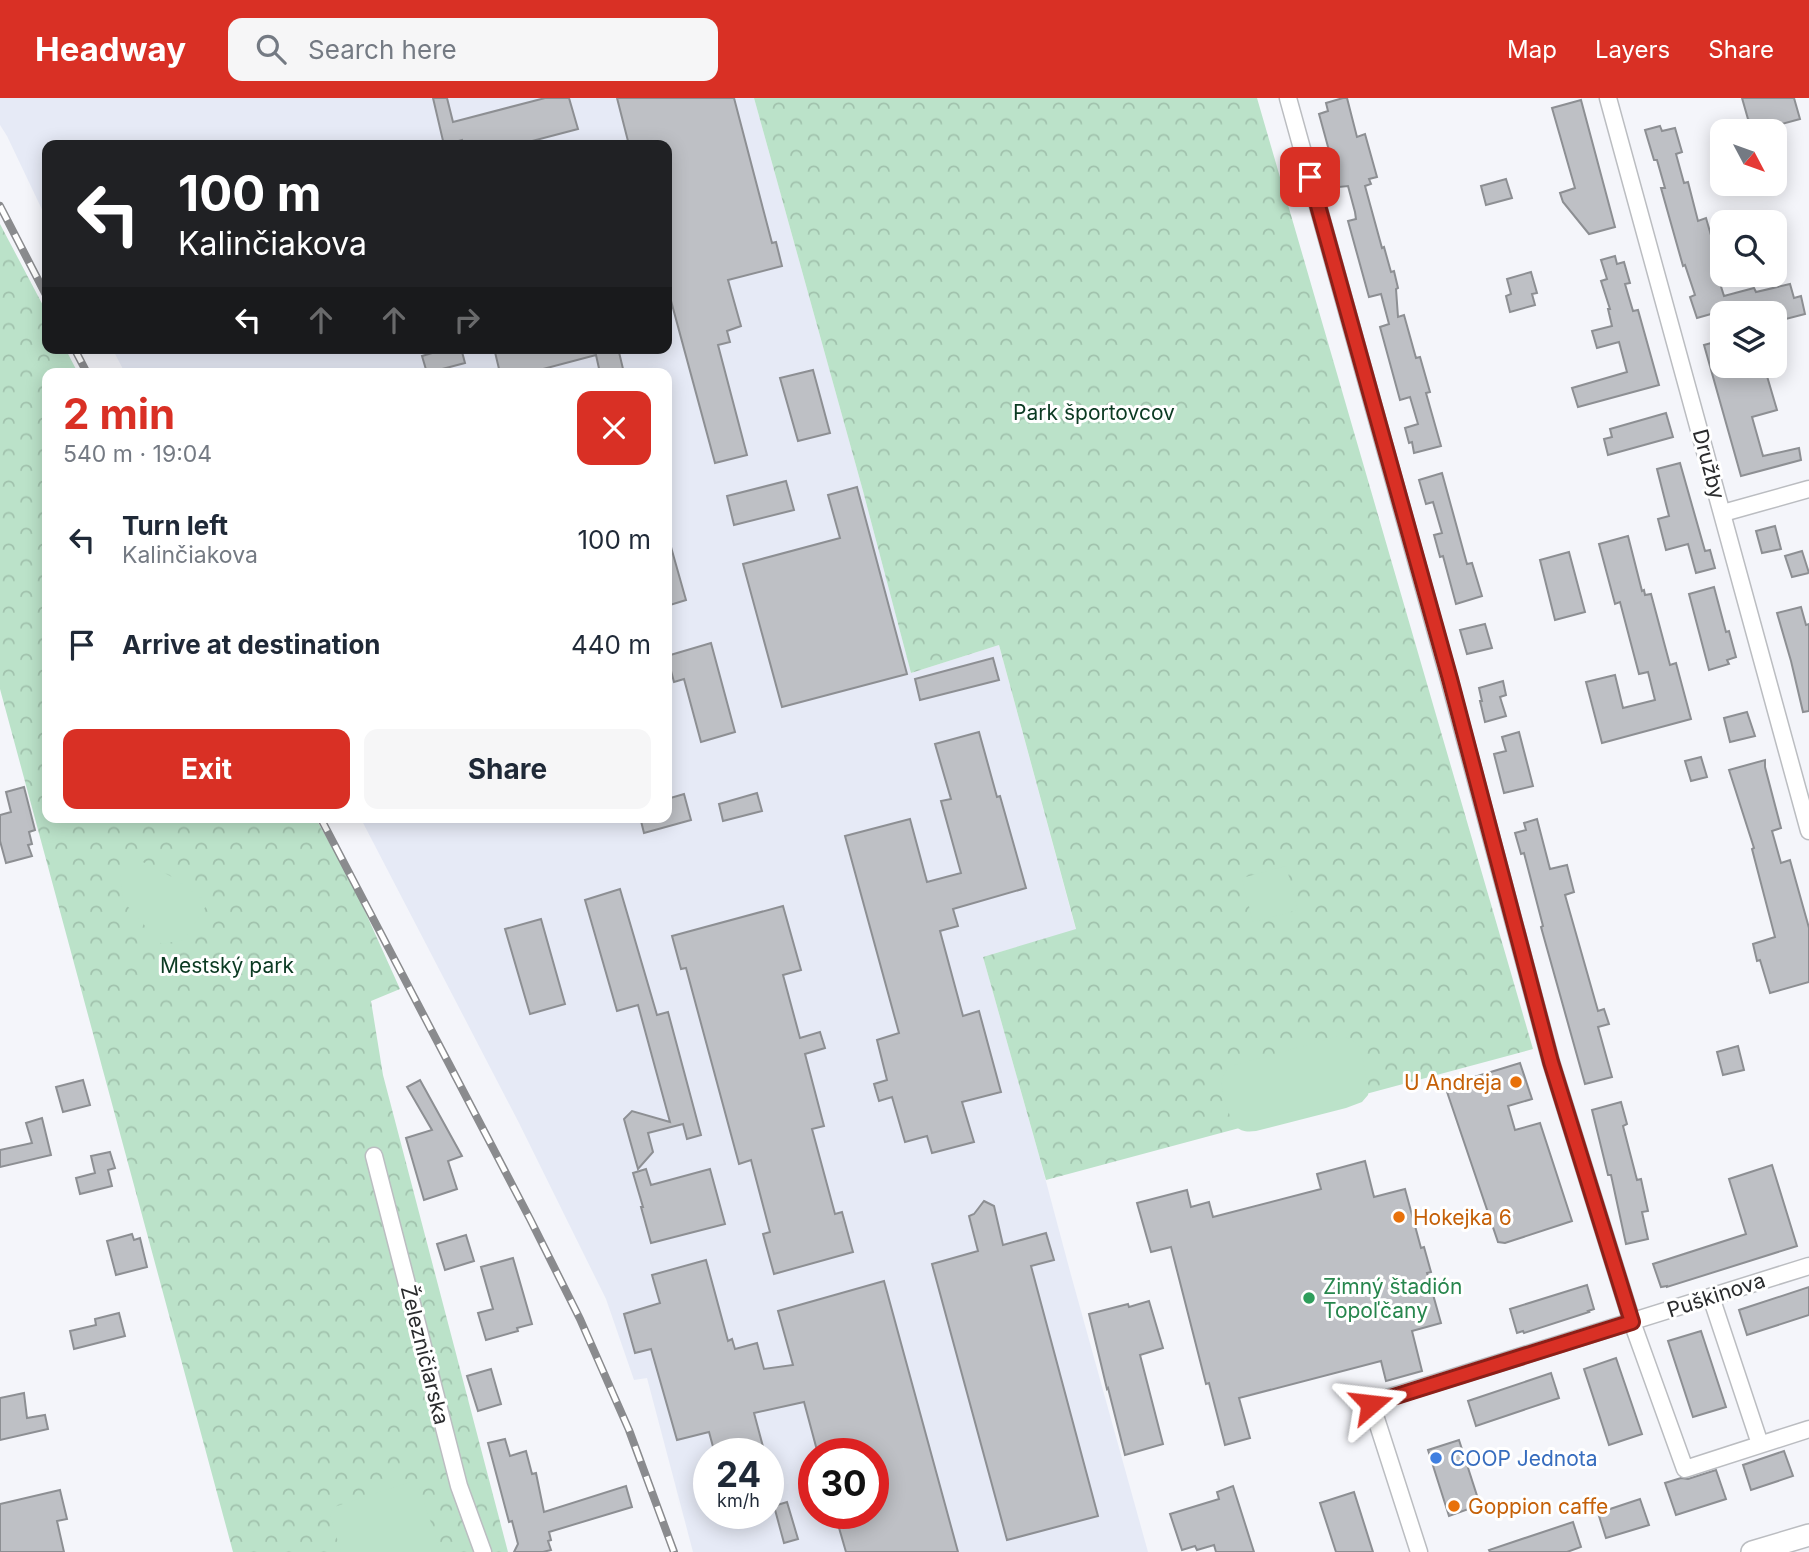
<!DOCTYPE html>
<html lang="en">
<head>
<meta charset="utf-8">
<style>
  :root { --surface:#fff; --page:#f6f6f7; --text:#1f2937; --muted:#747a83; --accent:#d93025 }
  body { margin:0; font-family:Inter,sans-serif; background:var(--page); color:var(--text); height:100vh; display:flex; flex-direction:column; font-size:26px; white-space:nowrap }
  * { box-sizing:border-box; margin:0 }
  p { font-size:23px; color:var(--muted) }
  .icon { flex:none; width:38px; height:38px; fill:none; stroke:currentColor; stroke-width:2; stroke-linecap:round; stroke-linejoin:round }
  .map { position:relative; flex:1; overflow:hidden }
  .sheet { position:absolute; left:42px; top:270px; width:630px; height:455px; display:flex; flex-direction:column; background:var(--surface); border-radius:14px; box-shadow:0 4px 18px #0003 }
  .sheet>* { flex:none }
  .hud { position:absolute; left:42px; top:42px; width:630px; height:214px; border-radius:14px; box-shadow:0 4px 18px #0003; background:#202124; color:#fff; overflow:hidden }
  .needle { width:46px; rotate:131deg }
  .tools { position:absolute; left:1710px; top:21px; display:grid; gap:14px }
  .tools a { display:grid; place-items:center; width:77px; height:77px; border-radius:14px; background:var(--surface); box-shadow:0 4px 18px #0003; font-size:35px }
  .speed { position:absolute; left:693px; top:1340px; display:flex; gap:14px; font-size:35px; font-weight:700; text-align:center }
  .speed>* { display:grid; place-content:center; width:91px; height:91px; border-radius:50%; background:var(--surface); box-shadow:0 4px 18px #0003; line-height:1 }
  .speed small { font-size:18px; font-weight:400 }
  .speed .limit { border:10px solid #d22; background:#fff; color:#111 }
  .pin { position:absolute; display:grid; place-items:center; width:60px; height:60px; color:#fff; margin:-30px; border-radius:14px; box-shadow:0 4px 10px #0006 }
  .me { position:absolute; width:77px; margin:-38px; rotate:73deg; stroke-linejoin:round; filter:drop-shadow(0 0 5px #0008) }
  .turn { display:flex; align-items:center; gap:24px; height:147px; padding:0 21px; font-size:32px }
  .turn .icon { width:91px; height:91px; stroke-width:2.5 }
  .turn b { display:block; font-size:49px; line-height:60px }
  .lanes { display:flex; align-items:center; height:66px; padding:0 21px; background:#0003; justify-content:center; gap:35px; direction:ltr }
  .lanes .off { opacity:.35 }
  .round { display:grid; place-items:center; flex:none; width:74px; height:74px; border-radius:14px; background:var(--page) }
  .overview { display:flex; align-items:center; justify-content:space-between; height:119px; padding:0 21px }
  h1 { font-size:42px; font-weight:700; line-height:52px; color:var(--accent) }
  .action { display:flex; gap:14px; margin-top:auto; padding:14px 21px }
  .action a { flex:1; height:80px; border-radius:14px; background:var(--accent); color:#fff; font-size:28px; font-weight:700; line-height:80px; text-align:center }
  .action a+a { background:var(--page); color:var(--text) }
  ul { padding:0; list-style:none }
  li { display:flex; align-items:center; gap:21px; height:105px; padding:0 21px }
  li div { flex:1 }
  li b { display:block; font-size:26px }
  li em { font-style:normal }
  header { display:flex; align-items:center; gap:42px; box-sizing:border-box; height:98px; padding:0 35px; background:var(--accent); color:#fff }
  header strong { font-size:33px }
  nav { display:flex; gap:38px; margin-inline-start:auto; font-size:24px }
  .search { width:490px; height:63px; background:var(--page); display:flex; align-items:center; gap:18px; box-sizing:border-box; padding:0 24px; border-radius:14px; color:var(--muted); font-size:26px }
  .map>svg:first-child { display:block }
  .built { fill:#e6eaf6; fill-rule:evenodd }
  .forest { fill:url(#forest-crowns) }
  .pitch { fill:#bbe2c9 }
  .building { fill:#bec0c5; stroke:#8d8f93; stroke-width:2 }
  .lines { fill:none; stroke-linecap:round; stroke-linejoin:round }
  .street-casing { stroke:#bbbdc1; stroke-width:19 }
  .secondary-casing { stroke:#bbbdc1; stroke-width:24 }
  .street { stroke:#fff; stroke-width:16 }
  .secondary { stroke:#fff; stroke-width:21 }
  .rail-casing { stroke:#8a8b8e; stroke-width:8 }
  .rail { stroke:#fff; stroke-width:5; stroke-dasharray:16; stroke-linecap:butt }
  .route-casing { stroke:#8d1f18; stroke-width:18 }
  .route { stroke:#d93025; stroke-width:12 }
  .food-dot { fill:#e8710a; stroke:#fff; stroke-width:2.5 }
  .leisure-dot { fill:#2e9e5b; stroke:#fff; stroke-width:2.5 }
  .shop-dot { fill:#3f7fe0; stroke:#fff; stroke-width:2.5 }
  .labels { text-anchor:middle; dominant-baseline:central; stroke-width:6; stroke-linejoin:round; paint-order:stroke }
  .park-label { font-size:21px; fill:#0b3a22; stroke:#fff }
  .street-label { font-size:21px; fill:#2a2b2d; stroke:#fff }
  .food-label { font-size:21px; fill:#c56008; stroke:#fff; text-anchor:start }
  .leisure-label { font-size:21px; fill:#27864d; stroke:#fff; text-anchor:start }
  .shop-label { font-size:21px; fill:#366cbe; stroke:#fff; text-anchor:start }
</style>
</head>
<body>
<header>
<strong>Headway</strong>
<div class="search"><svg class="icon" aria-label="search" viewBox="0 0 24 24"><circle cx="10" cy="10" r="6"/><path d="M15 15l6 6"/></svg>Search here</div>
<nav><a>Map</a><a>Layers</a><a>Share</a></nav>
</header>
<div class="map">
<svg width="1809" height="1454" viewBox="0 0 1809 1454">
  <defs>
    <pattern id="forest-crowns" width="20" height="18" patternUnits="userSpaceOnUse" patternTransform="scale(1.75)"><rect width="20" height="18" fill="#bbe2c9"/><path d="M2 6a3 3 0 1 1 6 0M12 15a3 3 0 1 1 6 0" fill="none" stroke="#a1c2ad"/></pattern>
  </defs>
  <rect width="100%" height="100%" fill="#f4f5fa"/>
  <!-- built -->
  <path class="built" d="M0,0H754L863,393L911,575L999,547L1076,832L983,859L1040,1061L1071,1177L1148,1454H693L647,1280L634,1282L606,1201L519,1025L360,719H667V275H125L112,250H667V47H47V122L7,38L0,27ZM709,1356H768V1416H709ZM814,1356H873V1416H814Z"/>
  <!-- forest -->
  <g class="forest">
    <path d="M754,0H1257L1533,951L1046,1082L983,859L1076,831L999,547L911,575L863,393Z"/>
    <path d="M0,126L47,215V250H65L78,275H47V719H315L354,789L400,891L371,903L383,977L508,1454H233L0,591Z"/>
  </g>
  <!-- pitch -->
  <g class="pitch">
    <path d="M137,761L174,780L208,805L184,842L161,846L123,803L120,775Z"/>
    <path d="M1286,768L1298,812L1253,824L1242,780Z"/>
    <path d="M1336,939C1346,938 1354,941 1360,950L1369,990L1368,997L1362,1004L1346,1010L1256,1033C1248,1034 1240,1034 1235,1027C1230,1022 1220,990 1222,982C1223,976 1227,972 1231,968Z"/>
    <path d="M410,1384L419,1390L441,1454H341L330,1417L334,1409Z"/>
  </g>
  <!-- building -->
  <g class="building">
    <path d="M433,0H447L453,24L545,0H569L578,31L517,47H463L462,42L444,47Z"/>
    <path d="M617,0H734L772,145L776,144L782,168L728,182L741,228L727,233L730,244L718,247L747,357L715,365L667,188V47H629Z"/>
    <path d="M1343,0H1347L1357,39L1365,36L1377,79L1369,81L1371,86L1365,88L1382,150L1384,149L1391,174L1394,173L1398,190L1396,191L1398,219L1404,217L1416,260L1420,259L1430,294L1426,295L1441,348L1414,355L1412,344L1409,345L1405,330L1418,326L1410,299L1400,302L1380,229L1389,226L1381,196L1369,199L1348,123L1356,121L1355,114L1348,88L1339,89L1319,16L1328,13L1326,5Z"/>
    <path d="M1742,0H1794L1800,21L1760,32L1758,27L1748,21Z"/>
    <path d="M1581,2L1615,129L1589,136L1563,104L1560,95L1575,90L1552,10Z"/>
    <path d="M1660,28L1662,33L1675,30L1682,54L1676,56L1684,85L1688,84L1698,123L1706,120L1717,158L1712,160L1724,198L1754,190L1756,194L1790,186L1794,200L1801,198L1805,216L1774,224V215H1749L1747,207L1712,218L1711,216L1697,220L1690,199L1695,197L1685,167L1683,168L1661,90H1665L1657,62H1654L1645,32Z"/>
    <path d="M1506,81L1512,100L1486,107L1481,88Z"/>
    <path d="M1615,158L1617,166L1624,164L1630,185L1625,186L1633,213L1638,212L1659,287L1578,309L1572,290L1627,274L1619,244L1597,250L1592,233L1612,228L1608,211H1610L1601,183L1607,181L1601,162Z"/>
    <path d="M1531,174L1537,195L1532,196L1535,207L1510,214L1506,198L1511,196L1507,181Z"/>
    <path d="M1722,242V268H1764L1777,312L1752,319L1763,358L1799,350L1801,362L1741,378L1704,247Z"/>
    <path d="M449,250H461L465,265L427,275L422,258Z"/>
    <path d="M494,250H618L624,275H600L596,257L528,275H500Z"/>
    <path d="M813,272L830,335L798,343L780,280Z"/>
    <path d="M1666,315L1673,339L1608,357L1604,341L1612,339L1610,331Z"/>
    <path d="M1680,365L1705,453L1710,452L1715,470L1696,475L1688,446L1666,452L1658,421L1669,418L1657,371Z"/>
    <path d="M1442,375L1467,466L1472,465L1482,498L1456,506L1443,458L1440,459L1434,437L1442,435L1433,404L1426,406L1419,382Z"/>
    <path d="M786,383L794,412L734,427L727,398Z"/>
    <path d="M857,389L907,576L782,609L743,466L840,440L828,397Z"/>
    <path d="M1775,428L1781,451L1762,455L1756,433Z"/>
    <path d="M1628,438L1642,493L1644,492L1645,497L1651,496L1670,567L1676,565L1691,621L1602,645L1586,584L1615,577L1623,610L1655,602L1648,574L1639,576L1620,504L1615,506L1599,446Z"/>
    <path d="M671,449L686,502L667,508V450Z"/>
    <path d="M1802,453L1809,475L1792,479L1785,458Z"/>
    <path d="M1569,454L1585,514L1555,522L1540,462Z"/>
    <path d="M1714,489L1726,534L1729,533L1736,559L1727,562L1729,566L1709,572L1689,496Z"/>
    <path d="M1801,509L1806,527L1809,526V613L1803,614L1791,563L1777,515Z"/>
    <path d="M1485,526L1492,550L1467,556L1460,532Z"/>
    <path d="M711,545L735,634L701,644L684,581L674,584L667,558Z"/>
    <path d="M993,560L999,582L920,602L915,581Z"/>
    <path d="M1503,583L1506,597L1500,599L1506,618L1485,624L1480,603H1482L1479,590Z"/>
    <path d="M1747,614L1755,638L1730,644L1724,620Z"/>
    <path d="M979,634L997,699L1000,698L1026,790L953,811L958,828L940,833L963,918L979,913L1001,994L962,1004L974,1044L932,1055L927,1038L905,1044L892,999L879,1003L874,986L887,982L877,942L899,935L845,738L910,721L927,784L961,775L941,703L951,701L935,646Z"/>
    <path d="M1519,634L1533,688L1504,695L1494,656L1506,653L1502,639Z"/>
    <path d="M1701,659L1707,679L1691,683L1685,663Z"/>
    <path d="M1765,662V669L1781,730L1772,733L1781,765L1790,762L1809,830V884L1770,895L1760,862L1757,863L1753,846L1775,839L1752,751L1754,750L1729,672Z"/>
    <path d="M24,689L35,732L29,734L32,746L28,747L32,758L6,765L0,743V717L11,714L6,694Z"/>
    <path d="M757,695L762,713L723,723L719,706Z"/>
    <path d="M684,696L691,722L644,735L640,719H667V701Z"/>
    <path d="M1537,721L1550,771L1567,767L1574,794L1565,797L1598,913L1604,911L1609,926L1598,929L1612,979L1585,986L1541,829L1543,828L1524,755L1521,756L1515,735L1526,732L1524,725Z"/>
    <path d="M620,791L657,917L668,914L701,1037L687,1041L683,1026L648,1035L653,1054L638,1071L624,1021L632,1013L670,1024L638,907L617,913L585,802Z"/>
    <path d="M783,808L801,872L783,877L800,940L820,934L825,950L805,956L824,1028L812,1031L835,1116L842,1114L853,1154L774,1176L763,1136L770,1134L751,1062L739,1066L686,870L681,871L672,838Z"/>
    <path d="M541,821L565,906L530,916L505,831Z"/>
    <path d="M1738,948L1744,972L1723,977L1717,954Z"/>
    <path d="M1520,965L1532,1001L1508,1008L1515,1032L1540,1025L1572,1123L1505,1145L1498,1144L1445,988Z"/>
    <path d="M83,982L90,1007L63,1014L56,989Z"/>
    <path d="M420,982L462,1058L448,1063L457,1091L424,1102L406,1040L432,1032L407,989Z"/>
    <path d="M1621,1004L1627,1026L1623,1028L1637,1082L1641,1081L1648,1113L1642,1114L1648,1141L1626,1146L1611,1077H1608L1592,1012Z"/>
    <path d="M42,1020L51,1057L0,1069V1052L32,1045L26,1025Z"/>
    <path d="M110,1054L115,1070L108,1072L112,1088L80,1096L76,1080L95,1075L91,1058Z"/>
    <path d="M1365,1063L1374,1099L1405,1091L1421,1150L1424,1149L1431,1174L1427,1175L1441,1225L1412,1233L1422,1273L1386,1283L1381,1263L1239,1300L1250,1340L1225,1347L1209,1285L1206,1286L1171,1149L1151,1154L1137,1105L1187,1092L1191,1109L1209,1104L1213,1119L1321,1091L1317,1076Z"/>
    <path d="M1772,1067L1797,1148L1667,1189V1188L1661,1189L1653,1166L1746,1136L1729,1081Z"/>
    <path d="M646,1071L651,1087L710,1071L725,1126L651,1145L641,1109H643L633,1075Z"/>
    <path d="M984,1103L994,1108L1003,1147L1046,1135L1054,1162L1031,1168L1098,1418L1007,1442L932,1166L978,1153L969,1118L974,1116Z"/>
    <path d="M132,1136L134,1142L140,1140L147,1169L116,1177L107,1143Z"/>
    <path d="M466,1137L474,1163L445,1172L437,1146Z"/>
    <path d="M513,1160L532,1226L517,1230L518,1233L486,1242L478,1215L493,1211L481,1169Z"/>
    <path d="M706,1162L728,1243L732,1241L735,1251L757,1245L764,1271L793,1267L778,1213L884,1183L958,1454H846L835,1416H873V1356H818L804,1304L754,1315L765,1356H715L709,1334L677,1342L651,1251L635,1255L624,1216L660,1205L652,1177Z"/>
    <path d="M1587,1187L1594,1211L1588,1213L1589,1214L1524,1235L1523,1233L1517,1235L1510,1211Z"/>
    <path d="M1809,1189V1217L1747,1237L1739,1212Z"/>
    <path d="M1149,1203L1163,1250L1140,1257L1163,1346L1125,1357L1108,1290L1107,1291L1089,1216L1128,1206L1129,1209Z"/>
    <path d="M119,1215L125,1238L74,1251L70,1233L96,1227L95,1221Z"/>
    <path d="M1701,1233L1726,1309L1693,1319L1668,1243Z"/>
    <path d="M1616,1260L1642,1336L1609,1347L1584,1271Z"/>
    <path d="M491,1271L501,1306L478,1313L467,1278Z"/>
    <path d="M1551,1275L1559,1300L1476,1328L1468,1303Z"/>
    <path d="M24,1295L27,1320L45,1317L48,1331L0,1342V1300Z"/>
    <path d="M505,1341L510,1358L526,1353L532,1376L536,1375L544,1414L626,1388L632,1409L549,1434L551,1442L548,1443L551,1452L543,1454H514L518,1446L512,1423L509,1424L488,1345Z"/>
    <path d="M1459,1342L1480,1407L1449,1418L1428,1352Z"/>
    <path d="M1784,1353L1793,1378L1751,1392L1743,1367Z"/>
    <path d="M1716,1372L1726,1401L1676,1417L1665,1385L1681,1380L1688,1381Z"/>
    <path d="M1233,1388L1254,1454H1216L1214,1447L1197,1452L1195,1448L1182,1452L1170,1416L1219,1401L1217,1394Z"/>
    <path d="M60,1392L67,1421L57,1423L64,1454H0V1406Z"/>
    <path d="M1354,1394L1373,1454H1336L1320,1405Z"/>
    <path d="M1640,1401L1649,1427L1606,1440L1598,1415Z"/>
    <path d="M787,1404L798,1441L784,1445L774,1408Z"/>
    <path d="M1573,1424L1581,1449L1567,1454H1490L1489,1452Z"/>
  </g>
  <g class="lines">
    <!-- street casing -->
    <g class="street-casing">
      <g id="street">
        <path d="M1288,0L1449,581L1551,964L1632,1224L1685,1371L1809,1331"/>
        <path d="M1608,0L1809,733"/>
        <path d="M1723,415L1809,391"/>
        <path d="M374,1058L459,1388L483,1454"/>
        <path d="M1711,1199L1760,1346"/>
        <path d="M1419,1454L1371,1305L1809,1168"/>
      </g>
    </g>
    <!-- secondary casing -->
    <g class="secondary-casing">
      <path id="secondary" d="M1752,1454L1809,1437"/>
    </g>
    <!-- street -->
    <use href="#street" class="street"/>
    <!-- secondary -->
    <use href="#secondary" class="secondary"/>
    <!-- rail casing -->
    <g class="rail-casing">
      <g id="rail">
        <path d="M0,108L47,199"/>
        <path d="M74,250L87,275"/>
        <path d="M320,719L530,1121L580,1221L629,1332L674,1454"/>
      </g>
    </g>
    <!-- rail -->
    <use href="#rail" class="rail"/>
  </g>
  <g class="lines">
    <!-- route casing -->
    <g class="route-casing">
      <path id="route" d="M1310,79L1450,581L1551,964L1632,1224L1371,1306"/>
    </g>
    <!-- route -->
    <use href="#route" class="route"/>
  </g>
  <!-- markers -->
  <g class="food-dot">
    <circle cx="1516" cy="984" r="7"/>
    <circle cx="1399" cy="1119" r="7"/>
    <circle cx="1454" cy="1408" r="7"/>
  </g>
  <circle class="leisure-dot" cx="1309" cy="1200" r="7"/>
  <circle class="shop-dot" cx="1436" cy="1360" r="7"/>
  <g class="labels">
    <!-- park labels -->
    <g class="park-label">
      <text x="1094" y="314">Park športovcov</text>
      <text x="227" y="867">Mestský park</text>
    </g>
    <!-- street labels -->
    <g class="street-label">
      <text transform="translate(1709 366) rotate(75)">Družby</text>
      <text transform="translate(1716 1197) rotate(-18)">Puškinova</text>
      <text transform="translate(425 1257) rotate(76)">Železničiarska</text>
    </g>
    <!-- food labels -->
    <g class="food-label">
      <text x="1502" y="984" text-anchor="end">U Andreja</text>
      <text x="1413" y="1119">Hokejka 6</text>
      <text x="1468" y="1408">Goppion caffe</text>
    </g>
    <!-- leisure labels -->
    <g class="leisure-label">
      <text x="1323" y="1188">Zimný štadión<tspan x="1323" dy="24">Topoľčany</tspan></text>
    </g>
    <!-- shop labels -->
    <g class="shop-label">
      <text x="1450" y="1360">COOP Jednota</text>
    </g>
  </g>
</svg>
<div class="tools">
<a><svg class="needle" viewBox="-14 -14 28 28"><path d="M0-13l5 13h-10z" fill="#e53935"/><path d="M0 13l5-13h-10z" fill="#747a83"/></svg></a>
<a><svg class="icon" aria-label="search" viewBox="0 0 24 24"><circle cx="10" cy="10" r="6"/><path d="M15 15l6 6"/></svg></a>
<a><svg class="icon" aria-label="layers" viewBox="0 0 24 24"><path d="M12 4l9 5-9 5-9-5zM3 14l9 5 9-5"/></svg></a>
</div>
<div class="speed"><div>24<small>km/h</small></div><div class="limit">30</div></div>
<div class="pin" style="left:1310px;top:79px;background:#d93025"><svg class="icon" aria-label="arrive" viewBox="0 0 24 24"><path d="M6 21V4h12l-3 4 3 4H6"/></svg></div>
<svg class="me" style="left:1371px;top:1306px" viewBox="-20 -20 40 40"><path d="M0-17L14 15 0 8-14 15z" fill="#d93025" stroke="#fff" stroke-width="4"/></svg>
<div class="hud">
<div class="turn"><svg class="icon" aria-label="left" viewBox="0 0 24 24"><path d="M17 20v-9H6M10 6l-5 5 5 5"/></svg><div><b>100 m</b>Kalinčiakova</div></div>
<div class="lanes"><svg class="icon" aria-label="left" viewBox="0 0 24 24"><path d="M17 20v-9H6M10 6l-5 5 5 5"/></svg><svg class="icon off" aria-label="ahead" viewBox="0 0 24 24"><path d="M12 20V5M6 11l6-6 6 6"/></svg><svg class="icon off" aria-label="ahead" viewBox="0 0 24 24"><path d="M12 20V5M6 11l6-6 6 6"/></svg><svg class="icon off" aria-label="right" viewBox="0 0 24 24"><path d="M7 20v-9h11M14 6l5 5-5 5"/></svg></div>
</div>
<section class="sheet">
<div class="overview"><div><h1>2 min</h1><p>540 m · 19:04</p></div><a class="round" style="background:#d93025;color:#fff"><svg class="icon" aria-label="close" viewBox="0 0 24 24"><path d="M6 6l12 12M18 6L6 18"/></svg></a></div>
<ul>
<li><svg class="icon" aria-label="left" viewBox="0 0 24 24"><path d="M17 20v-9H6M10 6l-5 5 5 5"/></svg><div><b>Turn left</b><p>Kalinčiakova</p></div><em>100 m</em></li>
<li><svg class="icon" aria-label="arrive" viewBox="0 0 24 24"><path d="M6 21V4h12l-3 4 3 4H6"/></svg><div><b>Arrive at destination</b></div><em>440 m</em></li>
</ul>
<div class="action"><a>Exit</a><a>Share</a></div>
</section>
</div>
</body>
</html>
